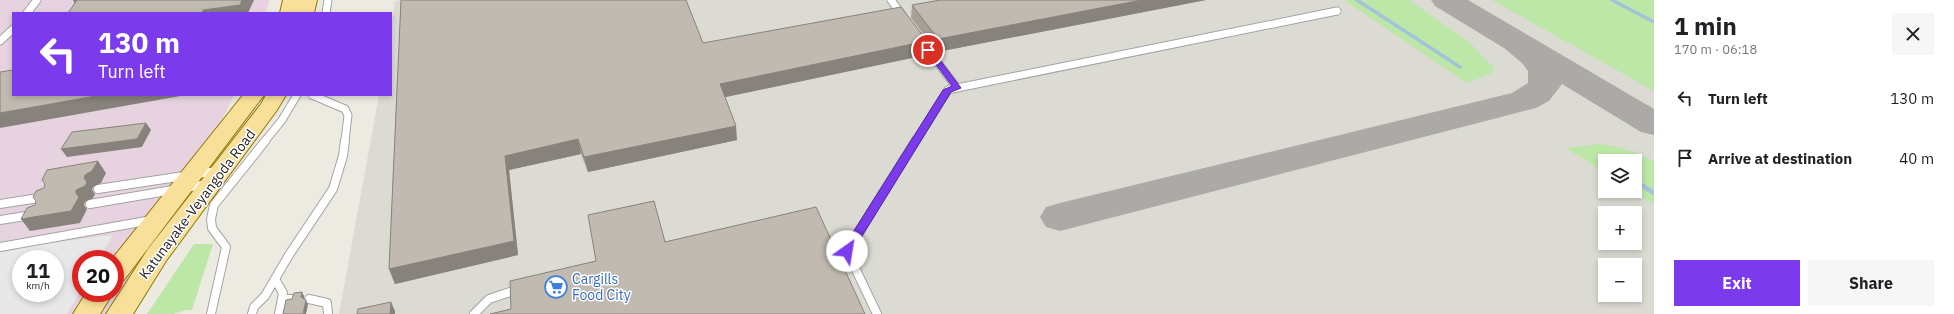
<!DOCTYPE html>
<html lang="en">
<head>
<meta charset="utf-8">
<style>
  :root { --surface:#fff; --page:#f6f6f6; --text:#202124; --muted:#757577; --accent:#7c3aed }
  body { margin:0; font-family:"IBM Plex Sans",sans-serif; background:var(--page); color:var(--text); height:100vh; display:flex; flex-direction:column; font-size:15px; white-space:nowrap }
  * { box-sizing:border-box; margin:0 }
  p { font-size:13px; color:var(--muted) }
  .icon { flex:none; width:22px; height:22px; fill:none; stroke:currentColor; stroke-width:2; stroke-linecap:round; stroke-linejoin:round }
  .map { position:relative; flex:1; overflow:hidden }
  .sheet { display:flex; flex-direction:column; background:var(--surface); width:300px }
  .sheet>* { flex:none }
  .hud { position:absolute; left:12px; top:12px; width:380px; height:84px; border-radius:0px; box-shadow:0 2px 6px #0003; background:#7c3aed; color:#fff; overflow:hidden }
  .tools { position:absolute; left:1598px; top:154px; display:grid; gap:8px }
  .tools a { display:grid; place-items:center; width:44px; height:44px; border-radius:0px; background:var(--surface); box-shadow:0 2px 6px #0003; font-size:20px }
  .speed { position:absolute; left:12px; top:250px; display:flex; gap:8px; font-size:20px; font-weight:700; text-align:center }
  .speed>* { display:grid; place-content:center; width:52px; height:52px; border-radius:50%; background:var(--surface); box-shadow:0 2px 6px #0003; line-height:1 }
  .speed small { font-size:10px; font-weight:400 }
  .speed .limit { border:6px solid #d22; background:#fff; color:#111 }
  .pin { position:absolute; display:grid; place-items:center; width:34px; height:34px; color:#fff; margin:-17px; border:2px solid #fff; border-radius:50%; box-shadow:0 1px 4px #0007 }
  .me { position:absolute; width:44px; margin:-22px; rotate:32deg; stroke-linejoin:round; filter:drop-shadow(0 0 3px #0008) }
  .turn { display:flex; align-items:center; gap:14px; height:84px; padding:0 20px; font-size:18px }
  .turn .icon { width:52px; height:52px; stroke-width:2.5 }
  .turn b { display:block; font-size:28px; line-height:34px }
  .round { display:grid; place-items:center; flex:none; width:42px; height:42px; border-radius:0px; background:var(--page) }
  .headline { display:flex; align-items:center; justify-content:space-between; height:68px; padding:0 20px }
  h1 { font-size:24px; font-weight:700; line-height:30px }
  .primary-button { display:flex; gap:8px; margin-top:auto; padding:8px 20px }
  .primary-button a { flex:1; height:46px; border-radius:0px; background:var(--accent); color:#fff; font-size:16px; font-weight:700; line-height:46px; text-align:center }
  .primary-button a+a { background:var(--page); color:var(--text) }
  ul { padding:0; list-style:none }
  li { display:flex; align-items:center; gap:12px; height:60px; padding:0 20px }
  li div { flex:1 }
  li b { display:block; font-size:15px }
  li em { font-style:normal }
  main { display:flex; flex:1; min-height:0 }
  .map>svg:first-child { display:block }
  .industrial { fill:#e6d3df; fill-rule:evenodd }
  .airport { fill:#dbdad3; fill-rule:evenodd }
  .grass { fill:#bce7a7 }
  .parking { fill:#e8e8e8; fill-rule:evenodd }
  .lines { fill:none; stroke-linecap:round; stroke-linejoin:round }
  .stream-far1 { stroke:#a2c4da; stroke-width:3.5 }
  .stream { stroke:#a2c4da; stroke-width:4.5 }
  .taxiway { fill:#acaaa6; fill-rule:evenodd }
  .lane-far1-casing { stroke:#a3a3a3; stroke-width:9 }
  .lane-casing { stroke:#a3a3a3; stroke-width:10 }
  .primary-casing { stroke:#8f7904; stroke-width:2 }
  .lane-far1 { stroke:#fff; stroke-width:7 }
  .lane { stroke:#fff; stroke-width:8 }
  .primary { fill:#f9e09a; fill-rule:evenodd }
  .wall { fill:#a6a098 }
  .shaded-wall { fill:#87827c }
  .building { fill:#c1bab1; stroke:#87827c }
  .route { fill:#7c3aed; stroke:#51269a }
  .labels { text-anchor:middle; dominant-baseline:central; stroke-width:3; stroke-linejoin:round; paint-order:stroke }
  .street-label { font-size:14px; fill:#1c1c1c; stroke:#fff }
  .shop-label { font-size:14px; fill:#366cbe; stroke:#fff; text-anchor:start }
</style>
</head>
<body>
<main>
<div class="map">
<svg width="1654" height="314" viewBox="0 0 1654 314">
  <rect width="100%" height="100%" fill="#edebe1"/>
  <!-- industrial -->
  <path class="industrial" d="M0,0H270L265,13H13V95H234L229,106L185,186L108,314H0ZM21,259H55V293H21ZM81,259H115V293H81Z"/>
  <!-- airport -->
  <path class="airport" d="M402,0H1654V314H339L379,95H391V26L395,1ZM1605,161H1635V191H1605ZM1605,213H1635V243H1605ZM1605,265H1635V295H1605Z"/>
  <!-- grass -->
  <g class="grass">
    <path d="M1344,0H1409L1469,42L1494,68L1492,73L1467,83Z"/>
    <path d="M1493,0H1654V91L1492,0Z"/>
    <path d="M1600,144C1620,146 1636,152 1654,161V205L1632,191H1635V161H1605V173L1566,148Z"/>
    <path d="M194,244H213L192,310H186L173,314H147Z"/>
  </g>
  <!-- parking -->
  <path class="parking" d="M113,235L99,259H81V290L67,314H0V249ZM21,259H55V293H21Z"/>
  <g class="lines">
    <!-- stream-far1 -->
    <g class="stream-far1">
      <path d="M1357,0L1460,67"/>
      <path d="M1612,0L1654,22"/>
    </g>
    <!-- stream -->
    <path class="stream" d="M1635,181L1654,193"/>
    <!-- taxiway -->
    <path class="taxiway" d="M1431,0H1468L1654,109V135L1641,132L1562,84L1549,101L1536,108L1060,231L1046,227L1040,217L1046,207L1060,203L1512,93L1528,83V71L1522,63L1504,48L1435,6Z"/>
    <!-- lane-far1 casing -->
    <g class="lane-far1-casing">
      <g id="lane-far1">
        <path d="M891,0L902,15"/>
        <path d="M27,13L37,0"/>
        <path d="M326,13L328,0"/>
        <path d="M0,41L13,29"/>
        <path d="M957,88L1337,11"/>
        <path d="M312,95L345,109L348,115L345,141"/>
        <path d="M265,141L282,120L297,95"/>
        <path d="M916,141L948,90L957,88L920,39"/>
      </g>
    </g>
    <!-- lane casing -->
    <g class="lane-casing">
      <g id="lane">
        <path d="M98,189L217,171"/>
        <path d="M0,204L45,197"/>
        <path d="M90,204L208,184"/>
        <path d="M0,220L32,215"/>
        <path d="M0,247L152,220"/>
        <path d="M275,279L283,293L279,314"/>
        <path d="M283,299H291"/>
        <path d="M309,299L327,303L328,314"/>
        <path d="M211,314L226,247L212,228L211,219L214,205L266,140"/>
        <path d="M252,314L254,307L265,296L289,255L333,189L343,156L345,140"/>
        <path d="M474,314L489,299L519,289"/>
        <path d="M877,314L847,251L916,140"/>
      </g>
    </g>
    <!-- primary casing -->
    <g class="primary-casing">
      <g id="primary">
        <path d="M283,0H317L314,13H280Z"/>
        <path d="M243,95H264L124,280L115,282V259H112Z"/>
        <path d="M266,95H286L277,110L166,261L133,314H106L148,249L261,104Z"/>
        <path d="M86,293H113L100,314H73Z"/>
      </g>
    </g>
    <!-- lane-far1 -->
    <use href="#lane-far1" class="lane-far1"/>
    <!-- lane -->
    <use href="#lane" class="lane"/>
    <!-- primary -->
    <use href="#primary" class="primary"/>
  </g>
  <!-- wall -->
  <g class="wall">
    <path d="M401,0L703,43L927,41L926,55L725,97L737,140L588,172L581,154L509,170L518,255L395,284L389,269Z"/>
    <path d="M1206,0L937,52L911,18L912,5Z"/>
  </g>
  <!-- shaded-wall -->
  <g class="shaded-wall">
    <path d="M73,0H85L77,8Z"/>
    <path d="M242,0H254L248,13H202L203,10Z"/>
    <path d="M1142,0H1206L937,52L938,39Z"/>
    <path d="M927,41L926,55L721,98L720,84Z"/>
    <path d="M101,95H186L0,128V113Z"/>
    <path d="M146,123L151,130L142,147L67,157L61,149Z"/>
    <path d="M736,126L737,140L588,172L584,157Z"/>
    <path d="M578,139L581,154L509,170L518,255L395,284L389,269L505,156Z"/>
    <path d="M98,161L106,173L101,183L93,187L92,190L95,194L93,198L85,202L84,205L87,209L80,223L30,231L21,219L76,193V190L84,178L85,175Z"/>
    <path d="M302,292L304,296V301L301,297Z"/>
    <path d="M306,300L308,305L306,314H303Z"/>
    <path d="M391,302L395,311V314H390Z"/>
  </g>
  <!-- building -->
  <g class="building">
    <path d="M77,0H242L240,5L203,10L202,13H68Z"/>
    <path d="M401,0H686L703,43L901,7L927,41L720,84L736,126L584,157L578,139L505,156L514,241L389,269Z"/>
    <path d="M940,0H1142L938,39L912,5Z"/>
    <path d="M13,70V95H101L0,113V72Z"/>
    <path d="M146,123L137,139L61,149L72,132Z"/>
    <path d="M98,161L92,171L85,175L84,178L87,182L85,186L76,190V193L79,197L71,211L21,219L27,208L35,205L36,201L33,197L36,191L44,188L45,184L42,180L47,170Z"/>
    <path d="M654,201L665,242L816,207L865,314H490L511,309L510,281L596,261L588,215Z"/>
    <path d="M302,292L301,297L306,300L303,314H283L286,300L292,299L294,293Z"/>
    <path d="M391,302L390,314H357L358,309Z"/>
  </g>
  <!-- route -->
  <path class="route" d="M926,48H931L961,88L951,92L851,254H843L842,251L843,248L943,90L952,86L925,50Z"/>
  <!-- icons -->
  <defs>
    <g id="supermarket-ring" transform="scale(1.15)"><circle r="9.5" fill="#fff" stroke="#3f7fe0" stroke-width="1.5"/><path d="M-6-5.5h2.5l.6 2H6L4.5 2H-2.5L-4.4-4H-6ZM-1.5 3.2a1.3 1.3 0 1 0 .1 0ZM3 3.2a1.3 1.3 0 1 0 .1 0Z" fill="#3f7fe0"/></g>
  </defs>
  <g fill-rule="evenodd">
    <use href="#supermarket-ring" x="556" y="287"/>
  </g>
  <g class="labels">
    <!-- street labels -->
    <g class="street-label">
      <text transform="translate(197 204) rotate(-53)">Katunayake-Veyangoda Road</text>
    </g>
    <!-- shop labels -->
    <g class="shop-label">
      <text x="572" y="279">Cargills<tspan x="572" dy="16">Food City</tspan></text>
    </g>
  </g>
</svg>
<div class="tools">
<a><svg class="icon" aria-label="layers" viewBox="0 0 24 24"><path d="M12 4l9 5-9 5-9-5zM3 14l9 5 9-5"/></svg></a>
<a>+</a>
<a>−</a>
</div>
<div class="speed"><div>11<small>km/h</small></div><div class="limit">20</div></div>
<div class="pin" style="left:928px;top:50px;background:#d93025"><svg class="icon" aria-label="arrive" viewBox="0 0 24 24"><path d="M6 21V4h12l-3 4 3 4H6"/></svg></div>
<svg class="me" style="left:847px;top:251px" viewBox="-20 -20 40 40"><circle r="19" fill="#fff"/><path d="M0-13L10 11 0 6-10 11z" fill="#7c3aed"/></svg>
<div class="hud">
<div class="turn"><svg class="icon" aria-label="left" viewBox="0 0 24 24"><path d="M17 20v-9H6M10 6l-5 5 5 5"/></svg><div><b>130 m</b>Turn left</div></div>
</div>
</div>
<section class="sheet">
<div class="headline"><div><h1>1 min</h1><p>170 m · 06:18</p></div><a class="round"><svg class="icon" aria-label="close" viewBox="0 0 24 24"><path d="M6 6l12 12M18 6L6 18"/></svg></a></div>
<ul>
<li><svg class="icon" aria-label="left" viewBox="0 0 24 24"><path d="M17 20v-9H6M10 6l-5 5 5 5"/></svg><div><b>Turn left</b></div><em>130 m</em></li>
<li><svg class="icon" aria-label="arrive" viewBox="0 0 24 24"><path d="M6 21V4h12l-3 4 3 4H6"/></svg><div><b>Arrive at destination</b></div><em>40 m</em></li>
</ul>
<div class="primary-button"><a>Exit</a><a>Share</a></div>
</section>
</main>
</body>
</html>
